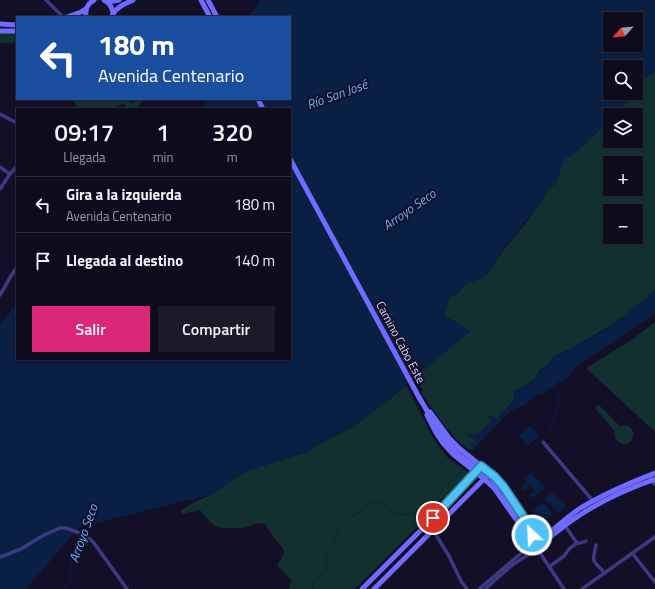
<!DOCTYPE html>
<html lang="es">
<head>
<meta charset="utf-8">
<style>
  :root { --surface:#0e0b1c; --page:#1c1929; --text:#f1f3f6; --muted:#9b9ba3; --line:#2e2b3b; --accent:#db2777 }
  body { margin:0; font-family:"Titillium Web",sans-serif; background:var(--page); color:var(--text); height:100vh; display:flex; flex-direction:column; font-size:15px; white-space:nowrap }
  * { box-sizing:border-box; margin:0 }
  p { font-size:13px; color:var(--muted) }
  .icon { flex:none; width:22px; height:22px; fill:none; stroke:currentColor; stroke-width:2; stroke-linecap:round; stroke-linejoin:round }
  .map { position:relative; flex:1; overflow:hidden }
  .details { position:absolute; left:16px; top:108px; width:275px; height:252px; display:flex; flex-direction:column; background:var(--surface); border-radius:0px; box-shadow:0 1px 3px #0004,0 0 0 1px var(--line) }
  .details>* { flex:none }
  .guide { position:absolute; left:16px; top:16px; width:275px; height:84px; border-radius:0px; box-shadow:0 1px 3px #0004,0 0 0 1px var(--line); background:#1a4fa0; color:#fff; overflow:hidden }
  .needle { width:26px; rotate:243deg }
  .tools { position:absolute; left:603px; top:12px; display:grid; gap:8px }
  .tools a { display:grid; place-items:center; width:40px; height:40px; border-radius:0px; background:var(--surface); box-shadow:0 1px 3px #0004,0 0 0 1px var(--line); font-size:20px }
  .pin { position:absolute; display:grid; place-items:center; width:34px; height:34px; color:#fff; margin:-17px; border:2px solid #fff; border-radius:50%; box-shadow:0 1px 4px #0007 }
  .me { position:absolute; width:44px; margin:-22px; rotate:335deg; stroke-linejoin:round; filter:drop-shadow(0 0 3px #0008) }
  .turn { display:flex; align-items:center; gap:14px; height:84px; padding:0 16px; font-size:18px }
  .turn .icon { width:52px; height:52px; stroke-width:2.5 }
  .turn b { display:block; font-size:28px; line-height:34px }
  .eta { display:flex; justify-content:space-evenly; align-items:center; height:68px; text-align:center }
  .eta b { font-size:24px; font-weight:600; line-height:28px }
  .cta { display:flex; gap:8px; margin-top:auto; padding:8px 16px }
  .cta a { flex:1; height:46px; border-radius:0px; background:var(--accent); color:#fff; font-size:16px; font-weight:600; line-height:46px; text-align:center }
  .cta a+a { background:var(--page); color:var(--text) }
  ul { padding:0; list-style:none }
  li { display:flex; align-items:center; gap:12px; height:56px; padding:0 16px; border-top:1px solid var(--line) }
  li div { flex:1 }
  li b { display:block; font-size:15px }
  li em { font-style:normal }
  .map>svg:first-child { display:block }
  .green { fill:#12302f; fill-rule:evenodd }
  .water { fill:#0a1f44; fill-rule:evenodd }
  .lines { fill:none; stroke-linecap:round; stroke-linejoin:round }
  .stream { stroke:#0a1f44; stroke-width:1 }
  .minor { stroke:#3d3a85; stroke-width:3.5 }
  .tertiary { stroke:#3d3a85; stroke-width:4.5 }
  .secondary { stroke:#6f6bff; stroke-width:5 }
  .secondary-bridge { stroke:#6f6bff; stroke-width:5 }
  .route-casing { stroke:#337fa1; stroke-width:10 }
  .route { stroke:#4fc3f7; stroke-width:7 }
  .labels { text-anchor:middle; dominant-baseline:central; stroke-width:4; stroke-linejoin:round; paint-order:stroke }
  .street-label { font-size:12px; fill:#d9d4ff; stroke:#130f26 }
  .water-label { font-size:13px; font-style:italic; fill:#62b6ff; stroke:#130f26 }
</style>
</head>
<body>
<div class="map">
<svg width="655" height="589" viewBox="0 0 655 589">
  <rect width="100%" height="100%" fill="#130f26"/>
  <!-- green -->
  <g class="green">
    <path d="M655,0V39L610,67L581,122L607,123L610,122V141H636V115H617L621,109L634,93H636C637,85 646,76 654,73L655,69V290L649,294L647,298L633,308L626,315L619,319L613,324L569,350L555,355L549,363L539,371L534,380L521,388L514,391C514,393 515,396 514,398C513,403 503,412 499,415V418L498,420L488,416L491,423L490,424H488L483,430L476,435L467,433L475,441L471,450C455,444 431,407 421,392L423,390C420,385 416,382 418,375L469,331L457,323L444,316L450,296L457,294L465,284L485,277L505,248L525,224L533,213L290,99L610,45H636V19ZM610,163H636V189H610ZM610,211H636V237H610Z"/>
    <rect x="0" y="33" width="17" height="10"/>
    <path d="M73,99H131V100L129,101L131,103L133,102V101L132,99H143L137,109H126L124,103L113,109H78Z"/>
    <path d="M655,322V432L586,368L630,341Z"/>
    <path d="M406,385L431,434L437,444L448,458L469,473L446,497L440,500L423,516L421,523L355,589H288L292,581L277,565L282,558L284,552L282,547L275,539L265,524L259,523L243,528H221L215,526L211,523L200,510L183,514L180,511L195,502L210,495L246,471L311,451L315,446L351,428L389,400Z"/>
    <path d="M599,405L620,426C642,421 633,453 619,442C614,439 614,435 615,431L595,408Z"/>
  </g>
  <!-- water -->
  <g class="water">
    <path d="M261,0H655V69L654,73C645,76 641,83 636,90V67H610V93H634L621,109L617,115H610V122L607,123L578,151L564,160L556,184L552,186L547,191L543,200L504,248L485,277L466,284L457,294L450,296L444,316L457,323L470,331L389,400L351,428L315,446L311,451L246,471L210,495L79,527L26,589H0V324L17,304V359H290V109H199L210,99H290V17H249ZM610,19H636V45H610Z"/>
    <path d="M655,290V313L652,316L612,343L576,366L570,376L565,381L559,382L544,393L543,396L540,394H538L525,405L513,410L509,412L477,445L474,451L471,450L472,446L471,443H474L475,441L466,433L476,435L483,430L488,424H490L491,423L488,415L494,417L496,420H498L499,418V415C503,412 513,403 514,398C515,396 514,393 514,391L521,388L534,380L539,371L549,363L555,355L569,350L571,348L602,332L613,324L619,319L626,315L633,308L647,298L649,294Z"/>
    <path d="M530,426L539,436L527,446L519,436Z"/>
    <path d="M531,473L545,487L538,494L536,493V496L534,498L531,497L530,494L533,492H536L529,485L528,488L526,490H523L522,487L523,484H527L524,480Z"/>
    <path d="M552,492L566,506L559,513L544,499Z"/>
    <path d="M543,502L554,514L542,524L532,511Z"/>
  </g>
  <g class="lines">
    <!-- stream -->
    <g class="stream">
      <path d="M118,17L120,12L122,10L143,0"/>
      <path d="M0,43H17"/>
      <path d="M528,452L543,438L551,428L559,403L558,393L555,384"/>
      <path d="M85,533L87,525"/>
      <path d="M65,589L70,581L71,561L84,536"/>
      <path d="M312,589V587L317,579L322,574L326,569V557L327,552L332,547L336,538L339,529L350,518L368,505L374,502H379L383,504L390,511L395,513L407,515L420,511L433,504L445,487L462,472L463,466"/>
    </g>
    <!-- minor -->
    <g class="minor">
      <path d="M46,0L63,17"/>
      <path d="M0,114L17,123"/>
      <path d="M0,167L10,174L17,166"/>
      <path d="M0,189L10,174"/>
      <path d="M0,295L11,276L17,267"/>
      <path d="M543,442L593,501"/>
      <path d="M565,526L577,543"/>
      <path d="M438,527L436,532V535L449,556L461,581L467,589"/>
      <path d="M596,545C592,563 592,560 605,573"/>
      <path d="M540,552L542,556L564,589"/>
      <path d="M632,553L655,582"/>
      <path d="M0,557L21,549L44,535L60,528H66L85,535L94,543L127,589"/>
      <path d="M549,567L564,556L569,549L577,543H581L586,541"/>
      <path d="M479,589L525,550L529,544"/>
      <path d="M485,589C498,578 519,556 535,553"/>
      <path d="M582,589L655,537"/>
    </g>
    <!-- tertiary -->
    <path class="tertiary" d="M650,475L651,480L655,484"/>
    <!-- secondary -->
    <g class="secondary">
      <path d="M104,0C110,3 113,8 113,15"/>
      <path d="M201,0L210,17"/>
      <path d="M208,0L217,17"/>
      <path d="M106,1H114L119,0"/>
      <path d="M113,14C118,6 125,4 133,0"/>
      <path d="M67,17L81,12L86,9"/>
      <path d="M86,17C85,9 87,4 94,0"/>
      <path d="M0,24L17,25"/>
      <path d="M0,31H17"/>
      <path d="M258,99L263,109"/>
      <path d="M290,159L421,401"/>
      <path d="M430,412L449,438L460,449L495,477C508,489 524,513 529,529"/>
      <path d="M427,415L435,431L443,443L453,454L484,479L494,488L525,532"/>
      <path d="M490,477L501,489L519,517L533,536L537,539"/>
      <circle cx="536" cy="546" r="7"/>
      <path d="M537,539L542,538C555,529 566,518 579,509C603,494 629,483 655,473"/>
      <path d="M543,545C547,539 553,535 559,530C588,507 620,491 655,479"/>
      <path d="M362,589L423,528L478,470"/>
      <path d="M374,589L487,476"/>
    </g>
    <!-- secondary-bridge -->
    <path class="secondary-bridge" d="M419,397C430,416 441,437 457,453C467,462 479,469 490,477"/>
  </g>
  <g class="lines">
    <!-- route casing -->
    <g class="route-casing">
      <path id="route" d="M433,518L481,466L495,477L503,486L523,516L529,529L532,535"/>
    </g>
    <!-- route -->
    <use href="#route" class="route"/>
  </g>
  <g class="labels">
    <!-- street labels -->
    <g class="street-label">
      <text transform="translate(401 342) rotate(62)">Camino Cabo Este</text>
    </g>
    <!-- water labels -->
    <g class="water-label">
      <text transform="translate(337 94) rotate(-20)">Río San José</text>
      <text transform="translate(409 209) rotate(-35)">Arroyo Seco</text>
      <text transform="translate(83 533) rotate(-70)">Arroyo Seco</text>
    </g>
  </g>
</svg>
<div class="tools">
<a><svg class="needle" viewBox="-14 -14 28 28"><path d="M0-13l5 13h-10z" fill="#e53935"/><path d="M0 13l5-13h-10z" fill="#9b9ba3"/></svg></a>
<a><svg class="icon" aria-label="search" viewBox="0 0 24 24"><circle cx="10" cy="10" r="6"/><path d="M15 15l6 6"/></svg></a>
<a><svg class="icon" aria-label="layers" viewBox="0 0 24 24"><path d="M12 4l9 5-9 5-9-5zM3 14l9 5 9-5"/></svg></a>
<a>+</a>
<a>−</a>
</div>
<div class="pin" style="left:433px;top:518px;background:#d93025"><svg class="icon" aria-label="arrive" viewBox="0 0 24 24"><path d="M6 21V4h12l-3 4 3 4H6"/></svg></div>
<svg class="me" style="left:532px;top:535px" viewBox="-20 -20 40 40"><circle r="17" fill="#4fc3f7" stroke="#fff" stroke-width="3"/><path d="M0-11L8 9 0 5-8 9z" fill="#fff"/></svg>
<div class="guide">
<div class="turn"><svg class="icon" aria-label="left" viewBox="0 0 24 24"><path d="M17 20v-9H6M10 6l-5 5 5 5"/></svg><div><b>180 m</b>Avenida Centenario</div></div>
</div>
<section class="details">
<div class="eta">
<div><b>09:17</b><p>Llegada</p></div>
<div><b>1</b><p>min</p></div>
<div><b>320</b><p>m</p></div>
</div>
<ul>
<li><svg class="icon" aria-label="left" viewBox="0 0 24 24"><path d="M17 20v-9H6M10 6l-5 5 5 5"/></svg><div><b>Gira a la izquierda</b><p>Avenida Centenario</p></div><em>180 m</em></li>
<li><svg class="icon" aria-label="arrive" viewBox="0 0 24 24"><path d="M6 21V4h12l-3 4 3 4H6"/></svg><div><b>Llegada al destino</b></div><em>140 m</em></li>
</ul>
<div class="cta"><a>Salir</a><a>Compartir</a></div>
</section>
</div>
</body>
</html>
